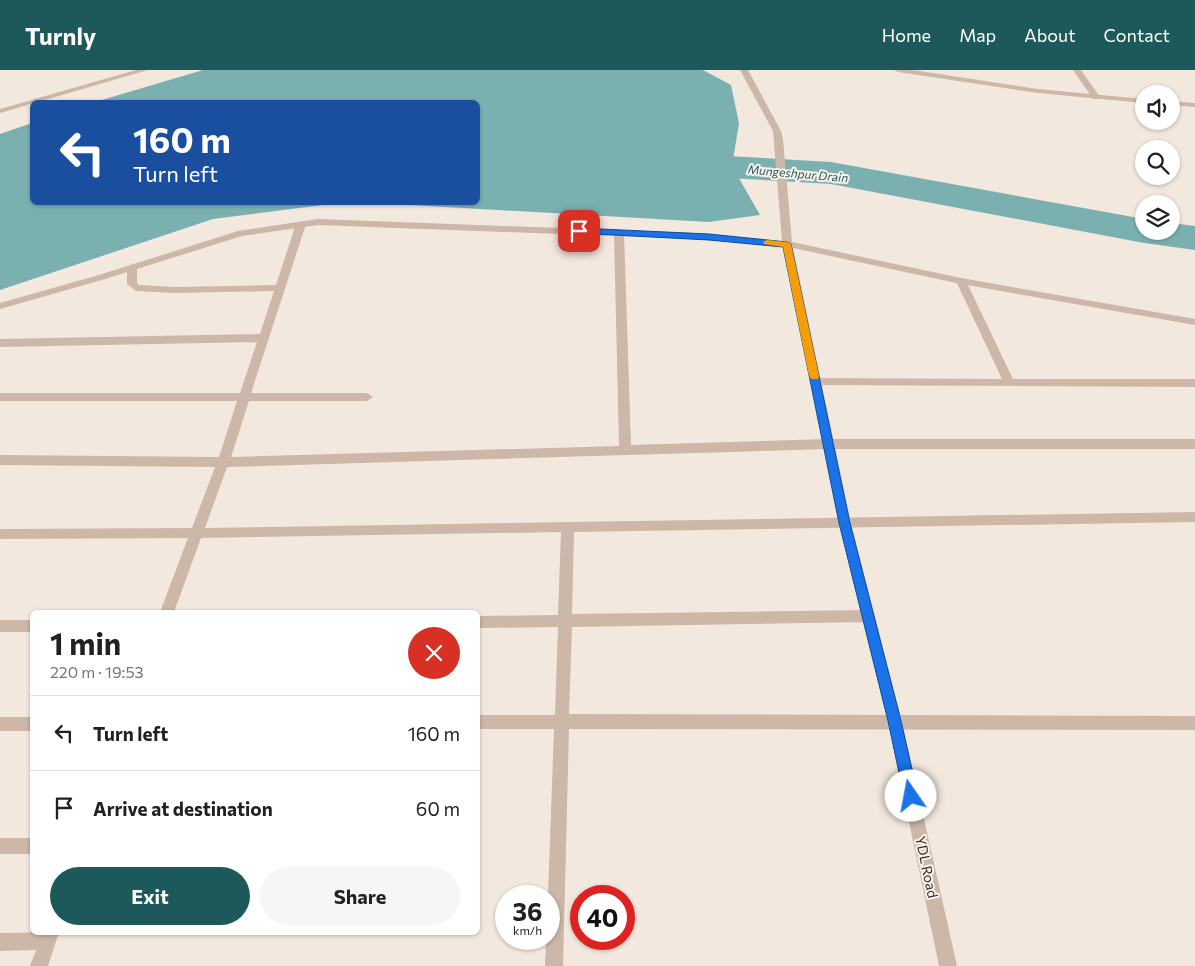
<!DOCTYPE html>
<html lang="en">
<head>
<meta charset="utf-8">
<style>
  :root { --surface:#fff; --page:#f6f6f6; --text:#202124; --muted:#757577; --line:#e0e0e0; --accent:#1d595b }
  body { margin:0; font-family:Commissioner,sans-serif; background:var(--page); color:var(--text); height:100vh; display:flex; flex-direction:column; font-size:19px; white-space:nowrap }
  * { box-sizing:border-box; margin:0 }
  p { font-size:16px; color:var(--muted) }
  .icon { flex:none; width:28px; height:28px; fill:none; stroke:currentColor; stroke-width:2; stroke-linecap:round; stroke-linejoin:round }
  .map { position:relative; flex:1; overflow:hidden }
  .drawer { position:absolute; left:30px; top:540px; width:450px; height:325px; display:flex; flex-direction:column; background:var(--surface); border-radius:8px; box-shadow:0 1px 4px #0004 }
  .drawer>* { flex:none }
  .banner { position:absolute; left:30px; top:30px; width:450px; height:105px; border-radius:8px; box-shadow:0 1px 4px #0004; background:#1a4fa0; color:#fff; overflow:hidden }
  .fabs { position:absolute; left:1135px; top:15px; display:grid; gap:10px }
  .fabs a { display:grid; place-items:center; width:45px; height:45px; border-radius:50%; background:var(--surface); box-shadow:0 1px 4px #0004; font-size:25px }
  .speed { position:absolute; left:495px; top:815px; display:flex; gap:10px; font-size:25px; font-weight:700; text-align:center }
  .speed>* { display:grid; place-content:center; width:65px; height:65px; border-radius:50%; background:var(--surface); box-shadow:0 1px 4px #0004; line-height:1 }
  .speed small { font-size:12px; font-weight:400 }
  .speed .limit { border:8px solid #d22; background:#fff; color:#111 }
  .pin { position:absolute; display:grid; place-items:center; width:42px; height:42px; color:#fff; margin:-21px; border-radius:10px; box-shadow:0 2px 8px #0006 }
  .me { position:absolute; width:55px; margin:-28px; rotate:348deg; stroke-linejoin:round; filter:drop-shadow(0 0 4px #0008) }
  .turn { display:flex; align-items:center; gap:18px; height:105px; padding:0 20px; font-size:22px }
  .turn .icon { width:65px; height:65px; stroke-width:2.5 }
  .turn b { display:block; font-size:35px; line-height:42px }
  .round { display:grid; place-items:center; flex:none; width:52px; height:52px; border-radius:26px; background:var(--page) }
  .overview { display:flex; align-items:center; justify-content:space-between; height:85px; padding:0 20px }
  h1 { font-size:30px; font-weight:700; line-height:38px }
  .action { display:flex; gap:10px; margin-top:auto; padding:10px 20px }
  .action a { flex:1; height:58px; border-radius:30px; background:var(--accent); color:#fff; font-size:20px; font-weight:700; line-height:58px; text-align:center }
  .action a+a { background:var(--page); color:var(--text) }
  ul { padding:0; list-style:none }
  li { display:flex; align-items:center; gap:15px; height:75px; padding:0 20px; border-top:1px solid var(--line) }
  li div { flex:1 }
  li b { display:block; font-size:19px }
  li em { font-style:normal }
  header { display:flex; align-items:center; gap:30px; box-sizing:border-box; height:70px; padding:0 25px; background:var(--accent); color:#fff }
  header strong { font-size:24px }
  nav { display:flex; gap:28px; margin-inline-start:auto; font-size:18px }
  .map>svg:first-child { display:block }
  .water { fill:#7bb0b1 }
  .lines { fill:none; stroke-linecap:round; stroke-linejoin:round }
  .river { fill:#7bb0b1; fill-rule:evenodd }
  .minor { fill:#ccb7a8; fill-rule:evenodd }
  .tertiary { fill:#ccb7a8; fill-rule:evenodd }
  .route { fill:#1a73e8; stroke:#114b97 }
  .slow { fill:#f59e0b }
  .labels { text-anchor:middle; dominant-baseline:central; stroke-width:4; stroke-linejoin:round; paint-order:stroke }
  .far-water-label { font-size:12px; font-style:italic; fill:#1d595b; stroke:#faf2ea }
  .street-label { font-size:14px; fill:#382d29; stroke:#faf2ea }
</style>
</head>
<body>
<header>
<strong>Turnly</strong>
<nav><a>Home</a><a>Map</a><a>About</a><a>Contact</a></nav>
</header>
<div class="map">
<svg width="1195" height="896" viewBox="0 0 1195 896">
  <rect width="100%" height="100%" fill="#f3e8dd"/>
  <!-- water -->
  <g class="water">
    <path d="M203,0H703L731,15L739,53L732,96L760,145L709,152L376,133L478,132V32H95Z"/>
    <path d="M32,53V132L339,133L213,149L0,220V64Z"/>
  </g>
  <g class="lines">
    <!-- river -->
    <path class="river" d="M659,82L831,92L1144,149V161H1171V153L1195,156V180L1144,173L831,114L659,104L646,101L641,93L646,85Z"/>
    <!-- minor -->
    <g class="minor">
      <path d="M1073,0H1081L1100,27L1099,29H1093Z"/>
      <path d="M301,151L306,154L251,323H367L373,327L367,331H249L231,387L619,376L614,163L619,160L624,163L631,375L828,369H1195V379H828L227,397L205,458L1195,442V452L574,462L572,544L868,540L873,542L875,546L873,550L868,552L572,557L569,644L1195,646V660L569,659L563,896H545L546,869H549L548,826L554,659H478V645H555L558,557L478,558V546L558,545L561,462L201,468L174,542H160L188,468L0,469V459L192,458L215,397L0,395V385L219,387L237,331H0V323H240L257,272L0,277V269L260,264L274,221L175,223L136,221L127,214V197L132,194L137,197V213L139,215L175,217L276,215L296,154Z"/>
      <path d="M961,208L966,211L1013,309H1195V317L811,315L810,312L815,308L1002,309L956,211Z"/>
      <rect x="0" y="550" width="32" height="12"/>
      <rect x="0" y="647" width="32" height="14"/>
      <rect x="0" y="768" width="32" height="16"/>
      <path d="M59,862L48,896H30L36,880L0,881V863Z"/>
    </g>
    <!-- tertiary -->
    <g class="tertiary">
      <path d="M136,0H148L0,43V39Z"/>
      <path d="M740,0H748L781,61L783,69L792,172L961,208L1195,249V255L961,214L793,178L851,453L902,651L957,896H939L888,651L839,453L783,177L695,169L318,155L242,166L105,209L0,239V233L99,205L238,161L318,149L695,163L782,171L773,61Z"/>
      <path d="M894,0H913L1038,19L1144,29V33L1038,23L898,2Z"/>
      <path d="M1171,31L1195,33V37L1171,35Z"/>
    </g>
  </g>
  <!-- route -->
  <path class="route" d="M579,158L709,164L787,172L791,174L850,453L901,651L918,726L916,731L911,733L906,731L904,726L888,651L839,453L783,177L709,170L576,163L575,161Z"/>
  <!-- slow -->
  <path class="slow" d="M767,170L787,172L791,174L819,306L818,309H811L809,306L783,177L764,174L763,172Z"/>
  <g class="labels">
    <!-- far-water labels -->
    <g class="far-water-label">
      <text transform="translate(798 103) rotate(5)">Mungeshpur Drain</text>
    </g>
    <!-- street labels -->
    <g class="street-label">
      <text transform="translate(927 797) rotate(78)">YDL Road</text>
    </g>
  </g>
</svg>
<div class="fabs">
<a><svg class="icon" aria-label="sound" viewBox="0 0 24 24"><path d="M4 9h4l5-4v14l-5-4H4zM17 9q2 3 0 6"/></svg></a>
<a><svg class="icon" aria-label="search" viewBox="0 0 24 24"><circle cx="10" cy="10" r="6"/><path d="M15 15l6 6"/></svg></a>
<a><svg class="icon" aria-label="layers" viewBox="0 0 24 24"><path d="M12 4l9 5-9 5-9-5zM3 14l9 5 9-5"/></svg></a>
</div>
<div class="speed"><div>36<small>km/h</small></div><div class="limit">40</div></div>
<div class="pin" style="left:579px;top:161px;background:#d93025"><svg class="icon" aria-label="arrive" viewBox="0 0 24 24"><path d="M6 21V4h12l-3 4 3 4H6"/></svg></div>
<svg class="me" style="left:911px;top:726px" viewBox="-20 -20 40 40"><circle r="19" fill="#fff"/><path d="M0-13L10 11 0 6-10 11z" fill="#1a73e8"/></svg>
<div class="banner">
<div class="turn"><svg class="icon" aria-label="left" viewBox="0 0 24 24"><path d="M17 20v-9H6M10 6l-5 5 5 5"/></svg><div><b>160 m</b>Turn left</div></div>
</div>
<section class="drawer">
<div class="overview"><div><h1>1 min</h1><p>220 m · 19:53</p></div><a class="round" style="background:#d93025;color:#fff"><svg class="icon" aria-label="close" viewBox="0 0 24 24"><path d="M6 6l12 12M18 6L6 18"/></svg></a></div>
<ul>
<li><svg class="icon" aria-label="left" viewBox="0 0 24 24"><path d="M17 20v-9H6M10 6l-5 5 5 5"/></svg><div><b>Turn left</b></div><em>160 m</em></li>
<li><svg class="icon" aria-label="arrive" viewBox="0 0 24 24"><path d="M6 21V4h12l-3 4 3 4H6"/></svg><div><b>Arrive at destination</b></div><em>60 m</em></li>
</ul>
<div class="action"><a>Exit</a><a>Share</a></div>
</section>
</div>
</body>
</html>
